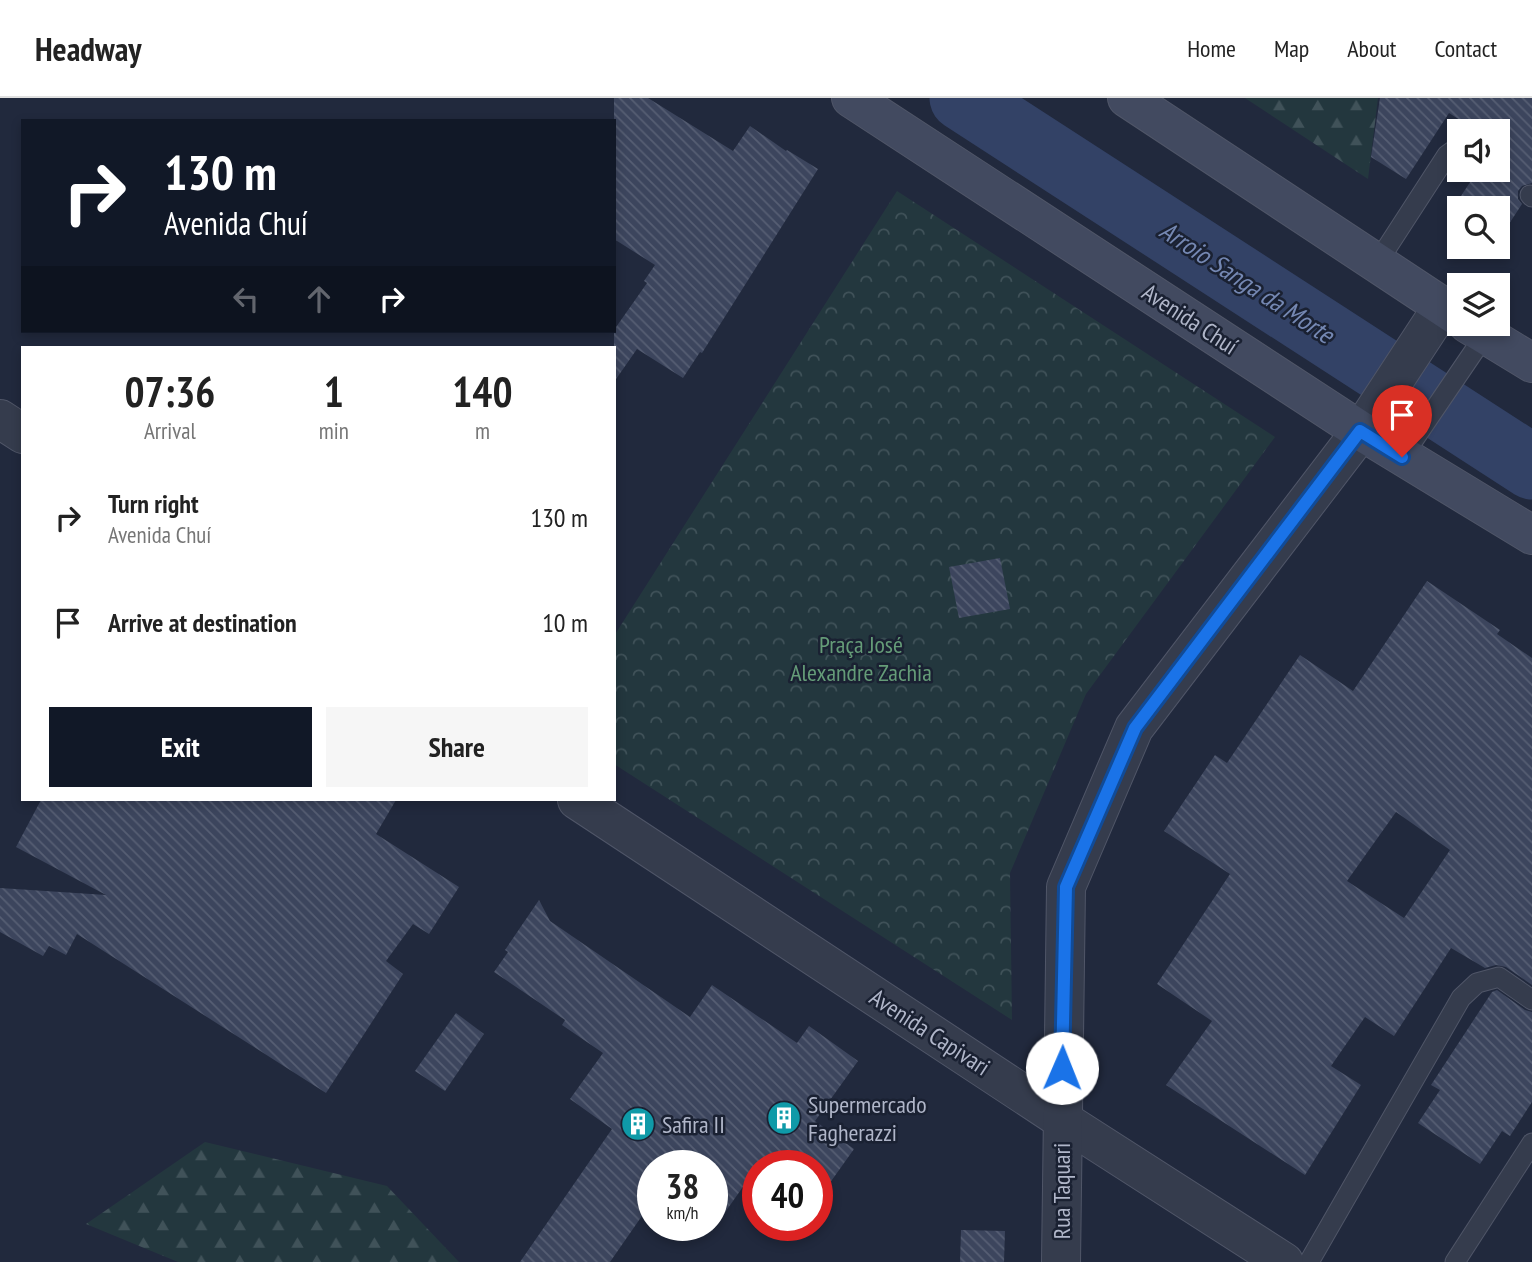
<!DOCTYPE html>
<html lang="en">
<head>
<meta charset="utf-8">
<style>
  :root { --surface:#fff; --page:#f6f6f6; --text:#222; --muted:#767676; --line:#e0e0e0; --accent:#111827 }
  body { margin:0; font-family:"PT Sans Narrow",sans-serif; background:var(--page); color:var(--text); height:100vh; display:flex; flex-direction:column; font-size:26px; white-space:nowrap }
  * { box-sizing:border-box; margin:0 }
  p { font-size:23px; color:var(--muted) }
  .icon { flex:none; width:38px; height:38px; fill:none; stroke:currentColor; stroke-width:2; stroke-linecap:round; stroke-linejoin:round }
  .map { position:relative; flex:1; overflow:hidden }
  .panel { position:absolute; left:21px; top:248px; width:595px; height:455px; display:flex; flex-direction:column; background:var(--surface); border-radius:0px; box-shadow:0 4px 10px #0003 }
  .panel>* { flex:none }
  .banner { position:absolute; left:21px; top:21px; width:595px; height:214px; border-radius:0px; box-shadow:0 4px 10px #0003; background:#111827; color:#fff; overflow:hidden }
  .fabs { position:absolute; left:1447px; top:21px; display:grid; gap:14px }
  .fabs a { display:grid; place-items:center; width:63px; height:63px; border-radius:0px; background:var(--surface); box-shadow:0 4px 10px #0003; font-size:35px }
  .speed { position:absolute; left:637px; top:1052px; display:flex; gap:14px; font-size:35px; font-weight:700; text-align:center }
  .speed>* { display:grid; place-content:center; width:91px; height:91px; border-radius:50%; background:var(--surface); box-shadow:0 4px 10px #0003; line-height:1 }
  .speed small { font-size:18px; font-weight:400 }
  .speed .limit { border:10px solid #d22; background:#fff; color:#111 }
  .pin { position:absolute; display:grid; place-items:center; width:60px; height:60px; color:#fff; margin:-72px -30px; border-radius:50% 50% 50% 0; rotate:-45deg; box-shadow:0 0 7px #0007 }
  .pin .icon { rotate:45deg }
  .me { position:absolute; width:77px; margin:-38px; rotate:1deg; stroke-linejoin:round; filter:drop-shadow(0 0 5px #0008) }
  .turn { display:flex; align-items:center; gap:24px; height:147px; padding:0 28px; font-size:32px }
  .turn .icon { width:91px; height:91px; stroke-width:2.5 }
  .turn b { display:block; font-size:49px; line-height:60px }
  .lanes { display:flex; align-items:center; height:66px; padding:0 28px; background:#0003; justify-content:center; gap:35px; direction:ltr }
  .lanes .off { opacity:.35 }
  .eta { display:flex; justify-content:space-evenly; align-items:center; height:119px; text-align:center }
  .eta b { font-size:42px; font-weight:600; line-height:49px }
  .action { display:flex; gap:14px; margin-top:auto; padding:14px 28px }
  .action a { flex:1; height:80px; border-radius:0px; background:var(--accent); color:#fff; font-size:28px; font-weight:600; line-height:80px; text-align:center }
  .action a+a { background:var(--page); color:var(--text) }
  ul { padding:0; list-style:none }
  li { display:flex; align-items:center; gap:21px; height:105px; padding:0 28px }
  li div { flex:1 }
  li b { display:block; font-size:26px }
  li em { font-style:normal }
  header { display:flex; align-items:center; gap:42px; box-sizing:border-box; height:98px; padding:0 35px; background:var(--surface); border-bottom:2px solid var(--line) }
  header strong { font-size:33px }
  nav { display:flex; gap:38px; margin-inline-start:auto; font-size:24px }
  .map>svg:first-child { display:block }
  .forest { fill:url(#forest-firs) }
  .park { fill:url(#park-crowns) }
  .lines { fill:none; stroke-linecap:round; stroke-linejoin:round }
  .river { stroke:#334266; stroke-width:65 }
  .building { fill:url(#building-back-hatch); fill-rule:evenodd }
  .service-casing { stroke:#505668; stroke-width:21 }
  .minor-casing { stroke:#505668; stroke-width:40 }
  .tertiary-casing { stroke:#505668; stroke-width:40 }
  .secondary-casing { stroke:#505668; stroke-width:40 }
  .service { stroke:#353c4d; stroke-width:19 }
  .minor { stroke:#353c4d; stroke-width:38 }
  .tertiary { stroke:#353c4d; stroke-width:38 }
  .secondary { stroke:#424a60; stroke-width:38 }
  .route-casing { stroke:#114b97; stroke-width:18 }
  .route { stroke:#1a73e8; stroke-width:12 }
  .labels { text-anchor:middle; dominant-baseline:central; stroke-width:5; stroke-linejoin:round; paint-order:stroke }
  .street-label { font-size:24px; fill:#b0b6c9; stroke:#1a2132 }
  .park-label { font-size:24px; fill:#659c78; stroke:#1a2132 }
  .poi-label { font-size:24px; fill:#b0b6c9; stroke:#1a2132; text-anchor:start }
  .water-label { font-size:26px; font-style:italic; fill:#7588b3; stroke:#1a2132 }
</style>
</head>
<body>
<header>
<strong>Headway</strong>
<nav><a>Home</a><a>Map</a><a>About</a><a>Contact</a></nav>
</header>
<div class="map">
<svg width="1532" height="1164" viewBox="0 0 1532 1164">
  <defs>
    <pattern id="forest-firs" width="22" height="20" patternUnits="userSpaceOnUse" patternTransform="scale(1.75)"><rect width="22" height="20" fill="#23373e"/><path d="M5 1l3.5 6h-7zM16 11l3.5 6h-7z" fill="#405259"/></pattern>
    <pattern id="park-crowns" width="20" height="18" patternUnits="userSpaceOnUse" patternTransform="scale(1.75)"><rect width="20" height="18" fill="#23373e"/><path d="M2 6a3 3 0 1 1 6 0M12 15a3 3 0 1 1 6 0" fill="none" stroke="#405259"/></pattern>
    <pattern id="building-back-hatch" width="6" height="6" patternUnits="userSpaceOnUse" patternTransform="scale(1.75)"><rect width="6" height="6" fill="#3c455d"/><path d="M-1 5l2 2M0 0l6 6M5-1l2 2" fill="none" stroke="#565e73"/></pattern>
  </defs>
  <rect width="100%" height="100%" fill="#21293d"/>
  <!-- forest -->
  <g class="forest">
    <path d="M1245,0H1378L1368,81Z"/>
    <path d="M205,1044L387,1088L459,1164H178L86,1126Z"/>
  </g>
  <!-- park -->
  <path class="park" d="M897,93L1275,339L1086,596L1010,775L1012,922L614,666V538Z"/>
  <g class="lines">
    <!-- river -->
    <path class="river" d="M962,0L1532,369"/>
  </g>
  <!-- building -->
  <g class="building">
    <path d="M614,0H648L733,53L750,28L786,53L787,52L818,71L702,255L700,254L683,280L637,251L614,284V232L647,185L644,183L655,167L614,141Z"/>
    <path d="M1380,0H1532V85L1522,88L1518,93V101L1522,106L1507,129L1498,123V110H1479L1461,98L1478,72H1498V33H1477L1449,15L1406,81L1371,59Z"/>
    <path d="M1000,460L1010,511L959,520L949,469Z"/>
    <path d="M1427,483L1500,532L1497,536L1532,560V887L1506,869L1496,867L1485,870L1451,850L1394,938L1365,919L1331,968L1361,987L1305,1077L1166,987L1212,923L1157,886L1230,776L1164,733L1215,657L1227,665L1300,557L1353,593ZM1396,714L1450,752L1404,820L1347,783Z"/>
    <path d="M41,702H396L376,736L459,789L429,836L413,826L386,863L403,876L326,995L77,836L66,857L49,848L43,858L0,834V790L106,797L16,749Z"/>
    <path d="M539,802L550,823L690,919L712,887L797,945L809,928L858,963L815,1023L854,1051L817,1103V1068H758V1091L747,1083L712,1133V1068H653V1102L610,1164H520L612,1031L570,1001L603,955L562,927L565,922L494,874L508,854L505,852Z"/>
    <path d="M1497,892L1525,912L1532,914V1004L1510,1038L1502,1033L1480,1066L1418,1025L1440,992L1431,987L1492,894Z"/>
    <path d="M456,915L484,936L445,993L415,973Z"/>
    <path d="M961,1132L1005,1133L1004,1164H960Z"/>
  </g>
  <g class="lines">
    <!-- service casing -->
    <g class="service-casing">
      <g id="service">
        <path d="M1530,97L1532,99"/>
        <path d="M1377,165L1447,57L1454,52L1460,54"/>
        <path d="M1402,359L1485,237"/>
        <path d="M1309,1164L1461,900L1477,885L1499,879L1532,902"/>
        <path d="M1455,1164L1532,1045"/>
      </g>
    </g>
    <!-- minor casing -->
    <g class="minor-casing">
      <path id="minor" d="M1061,1021L1284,1164"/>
    </g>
    <!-- tertiary casing -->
    <g class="tertiary-casing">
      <g id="tertiary">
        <path d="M0,321L23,336"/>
        <path d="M577,702L1061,1021"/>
        <path d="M1061,1164L1066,789L1134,630L1361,333L1443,208"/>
      </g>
    </g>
    <!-- secondary casing -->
    <g class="secondary-casing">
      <g id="secondary">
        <path d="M851,0L1361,333L1532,437"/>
        <path d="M1127,0L1460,220"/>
        <path d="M1468,226L1532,265"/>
      </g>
    </g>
    <!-- service -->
    <use href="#service" class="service"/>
    <!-- minor -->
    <use href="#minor" class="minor"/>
    <!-- tertiary -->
    <use href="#tertiary" class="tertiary"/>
    <!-- secondary -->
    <use href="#secondary" class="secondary"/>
  </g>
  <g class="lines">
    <!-- route casing -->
    <g class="route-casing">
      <path id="route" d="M1062,970L1066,789L1135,630L1360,333L1402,359"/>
    </g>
    <!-- route -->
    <use href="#route" class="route"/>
  </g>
  <!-- icons -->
  <defs>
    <g id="building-disc" transform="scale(1.75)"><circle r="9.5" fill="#0f9aa8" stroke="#1a2132"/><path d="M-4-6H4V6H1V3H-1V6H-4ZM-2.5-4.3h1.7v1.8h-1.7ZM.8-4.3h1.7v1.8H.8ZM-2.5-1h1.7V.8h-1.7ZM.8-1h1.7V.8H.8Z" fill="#fff"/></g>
  </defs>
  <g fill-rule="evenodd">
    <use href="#building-disc" x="784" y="1020"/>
    <use href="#building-disc" x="638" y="1026"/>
  </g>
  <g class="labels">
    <!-- street labels -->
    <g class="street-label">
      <text transform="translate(1190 221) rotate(33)">Avenida Chuí</text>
      <text transform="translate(930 934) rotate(33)">Avenida Capivari</text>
      <text transform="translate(1061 1093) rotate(-90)">Rua Taquari</text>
    </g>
    <!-- park labels -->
    <g class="park-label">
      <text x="861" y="546">Praça José<tspan x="861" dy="28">Alexandre Zachia</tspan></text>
    </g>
    <!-- poi labels -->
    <g class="poi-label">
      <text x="808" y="1006">Supermercado<tspan x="808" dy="28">Fagherazzi</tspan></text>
      <text x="662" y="1026">Safira II</text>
    </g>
    <!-- water labels -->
    <g class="water-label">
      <text transform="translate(1247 184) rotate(33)">Arroio Sanga da Morte</text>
    </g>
  </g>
</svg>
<div class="fabs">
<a><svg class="icon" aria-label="sound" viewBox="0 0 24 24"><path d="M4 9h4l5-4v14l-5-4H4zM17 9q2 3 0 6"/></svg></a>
<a><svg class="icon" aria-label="search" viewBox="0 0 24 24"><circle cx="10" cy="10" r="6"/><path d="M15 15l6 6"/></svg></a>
<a><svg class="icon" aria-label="layers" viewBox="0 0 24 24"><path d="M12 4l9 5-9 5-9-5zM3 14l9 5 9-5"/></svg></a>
</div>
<div class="speed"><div>38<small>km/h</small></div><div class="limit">40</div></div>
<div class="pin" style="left:1402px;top:359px;background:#d93025"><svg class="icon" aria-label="arrive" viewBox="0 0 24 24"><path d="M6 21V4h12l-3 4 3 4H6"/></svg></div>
<svg class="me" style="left:1062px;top:970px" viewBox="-20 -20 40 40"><circle r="19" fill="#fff"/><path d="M0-13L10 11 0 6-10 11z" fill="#1a73e8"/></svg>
<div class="banner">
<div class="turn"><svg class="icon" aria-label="right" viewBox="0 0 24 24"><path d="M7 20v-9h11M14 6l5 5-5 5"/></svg><div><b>130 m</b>Avenida Chuí</div></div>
<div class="lanes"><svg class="icon off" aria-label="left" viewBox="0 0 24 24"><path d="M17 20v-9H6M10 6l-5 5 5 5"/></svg><svg class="icon off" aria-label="ahead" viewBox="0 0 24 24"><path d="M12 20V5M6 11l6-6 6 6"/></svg><svg class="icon" aria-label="right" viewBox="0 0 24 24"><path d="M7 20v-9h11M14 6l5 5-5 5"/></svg></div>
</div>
<section class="panel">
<div class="eta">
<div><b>07:36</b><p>Arrival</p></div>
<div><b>1</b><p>min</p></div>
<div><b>140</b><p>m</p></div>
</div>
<ul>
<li><svg class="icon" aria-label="right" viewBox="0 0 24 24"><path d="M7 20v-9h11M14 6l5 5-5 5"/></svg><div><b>Turn right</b><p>Avenida Chuí</p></div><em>130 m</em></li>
<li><svg class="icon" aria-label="arrive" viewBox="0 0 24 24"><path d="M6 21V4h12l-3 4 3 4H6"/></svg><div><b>Arrive at destination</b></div><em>10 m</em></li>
</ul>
<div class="action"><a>Exit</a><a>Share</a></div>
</section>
</div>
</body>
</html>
